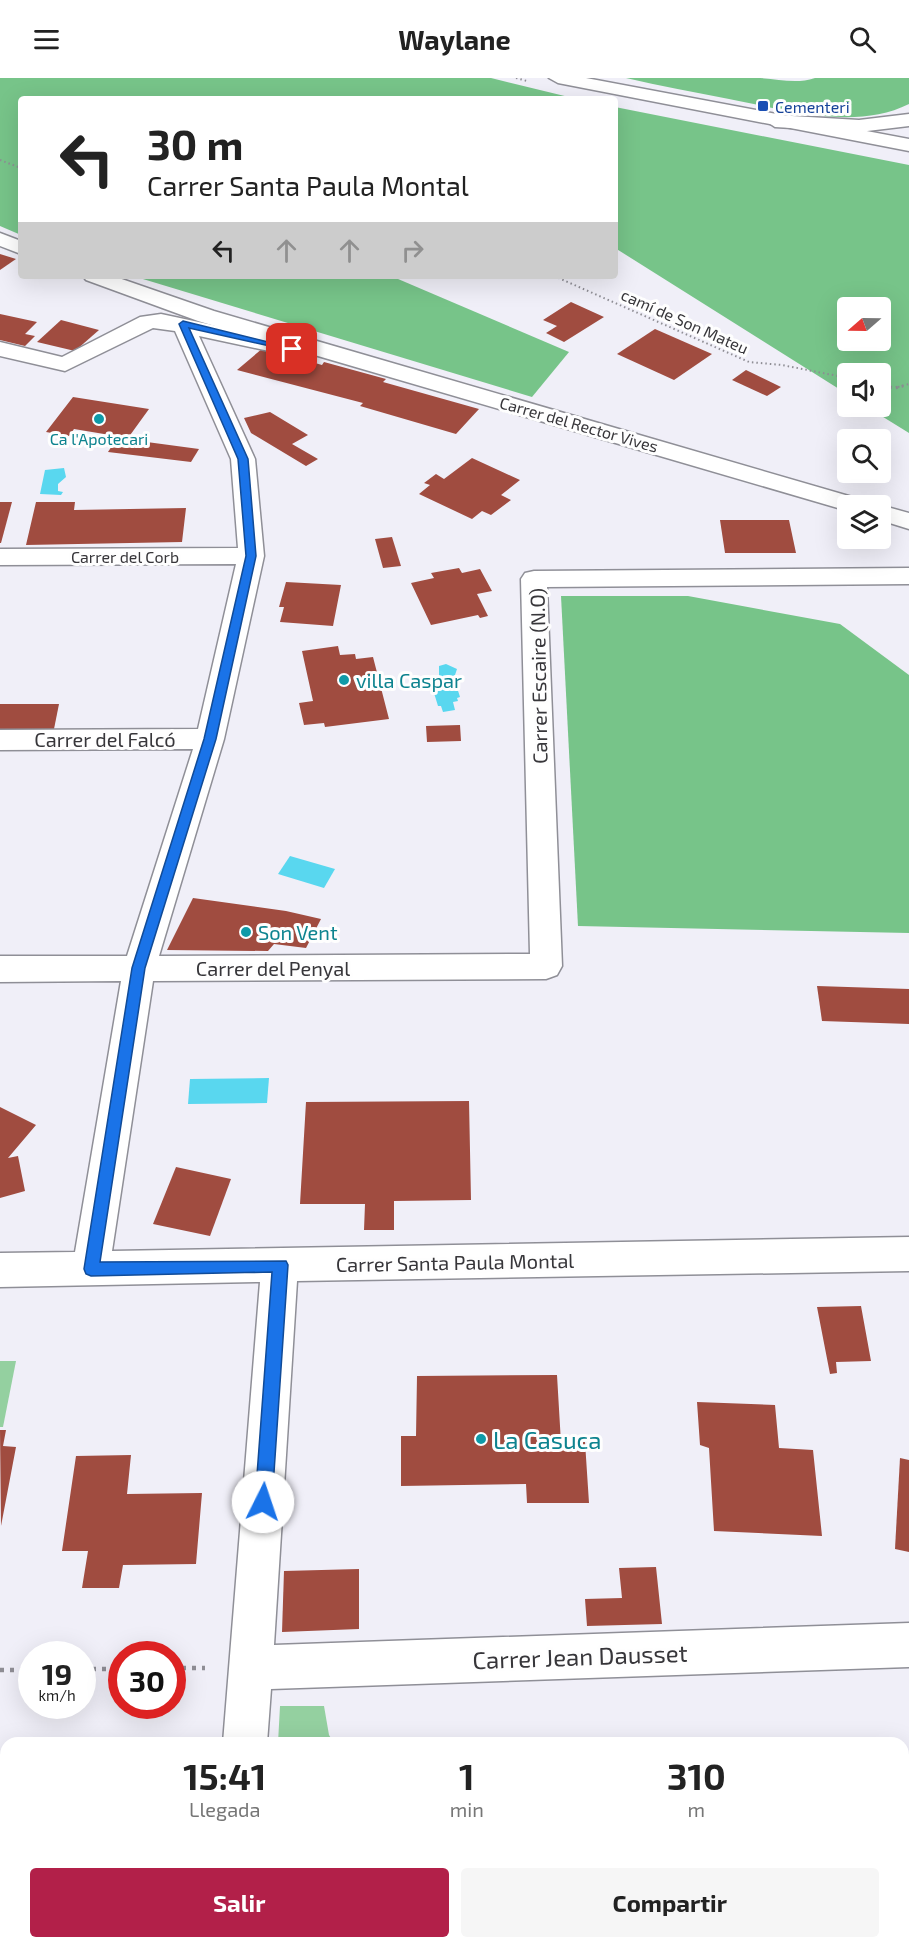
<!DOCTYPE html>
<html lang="es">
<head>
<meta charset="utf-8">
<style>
  :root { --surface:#fff; --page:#f6f6f6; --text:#222; --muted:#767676; --accent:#b22049 }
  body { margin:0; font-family:"Exo 2",sans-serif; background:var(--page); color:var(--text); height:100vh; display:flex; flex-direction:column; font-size:22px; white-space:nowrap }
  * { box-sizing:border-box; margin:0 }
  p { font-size:20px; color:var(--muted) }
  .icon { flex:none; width:33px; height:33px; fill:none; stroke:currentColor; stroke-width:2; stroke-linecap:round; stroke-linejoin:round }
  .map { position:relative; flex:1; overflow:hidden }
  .side { position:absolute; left:0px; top:1659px; width:909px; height:212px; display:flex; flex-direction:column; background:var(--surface); border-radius:18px 18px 0 0; box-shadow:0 6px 24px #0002 }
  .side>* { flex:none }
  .hud { position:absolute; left:18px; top:18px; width:600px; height:183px; border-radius:6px; box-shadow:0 6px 24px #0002; background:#fff; color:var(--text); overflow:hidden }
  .needle { width:39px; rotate:250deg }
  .controls { position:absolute; left:837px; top:219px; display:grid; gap:12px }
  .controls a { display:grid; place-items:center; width:54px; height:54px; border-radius:6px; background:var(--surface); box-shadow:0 6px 24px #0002; font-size:30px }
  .speed { position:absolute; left:18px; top:1563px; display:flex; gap:12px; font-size:30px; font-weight:700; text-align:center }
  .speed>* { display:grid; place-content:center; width:78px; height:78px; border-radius:50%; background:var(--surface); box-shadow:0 6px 24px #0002; line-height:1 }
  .speed small { font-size:15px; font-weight:400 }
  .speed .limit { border:9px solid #d22; background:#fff; color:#111 }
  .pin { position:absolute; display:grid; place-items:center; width:51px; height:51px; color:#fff; margin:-26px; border-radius:12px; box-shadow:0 3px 9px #0006 }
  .me { position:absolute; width:66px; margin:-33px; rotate:4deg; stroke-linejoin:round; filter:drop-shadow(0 0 4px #0008) }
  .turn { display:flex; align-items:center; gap:21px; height:126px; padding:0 30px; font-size:27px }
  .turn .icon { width:78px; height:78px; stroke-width:2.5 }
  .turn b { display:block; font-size:42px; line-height:51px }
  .lanes { display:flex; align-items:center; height:57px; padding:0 30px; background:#0003; justify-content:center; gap:30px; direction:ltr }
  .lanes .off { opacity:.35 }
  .eta { display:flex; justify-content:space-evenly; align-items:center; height:102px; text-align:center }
  .eta b { font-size:36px; font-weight:700; line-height:42px }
  .primary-button { display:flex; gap:12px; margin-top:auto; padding:12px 30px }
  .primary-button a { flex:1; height:69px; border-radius:6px; background:var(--accent); color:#fff; font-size:24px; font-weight:700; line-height:69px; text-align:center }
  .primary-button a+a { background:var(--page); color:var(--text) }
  header { display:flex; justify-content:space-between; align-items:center; height:78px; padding:0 30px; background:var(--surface); font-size:27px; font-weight:700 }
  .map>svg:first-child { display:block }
  .green { fill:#94d0a0 }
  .forest { fill:#77c489; fill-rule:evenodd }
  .water { fill:#59d7ef }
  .building { fill:#a04c40 }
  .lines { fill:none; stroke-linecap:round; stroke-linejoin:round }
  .minor-casing { stroke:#8f8f97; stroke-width:3 }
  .tertiary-casing { stroke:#8f8f97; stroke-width:3 }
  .motorway-casing { stroke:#8f8f97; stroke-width:3 }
  .path-far2 { stroke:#8f8e95; stroke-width:2; stroke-dasharray:1.5 3; stroke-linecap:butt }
  .path-far1 { stroke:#8f8e95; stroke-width:3; stroke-dasharray:2 4; stroke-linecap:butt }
  .path { stroke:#8f8e95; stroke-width:4.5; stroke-dasharray:4 6; stroke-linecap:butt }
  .minor { fill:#fff; fill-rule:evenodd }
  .tertiary { fill:#fff; fill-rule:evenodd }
  .motorway { fill:#fff; fill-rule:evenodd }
  .route { fill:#1a73e8; stroke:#114b97; stroke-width:1.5 }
  .transit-dot { fill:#1a4fb4; stroke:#fefefe; stroke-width:2 }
  .culture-dot { fill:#0f9aa8; stroke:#fefefe; stroke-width:2 }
  .labels { text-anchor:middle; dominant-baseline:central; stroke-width:6; stroke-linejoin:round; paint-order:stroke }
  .far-transit-label { font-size:16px; fill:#164399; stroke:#fefefe; text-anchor:start }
  .far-street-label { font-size:16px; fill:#37363a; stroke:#fefefe }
  .far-culture-label { font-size:16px; fill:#0d838f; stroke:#fefefe }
  .street-label { font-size:20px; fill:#37363a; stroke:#fefefe }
  .culture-label { font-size:20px; fill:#0d838f; stroke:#fefefe; text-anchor:start }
  .near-culture-label { font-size:24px; fill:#0d838f; stroke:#fefefe; text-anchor:start }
  .near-street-label { font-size:24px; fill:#37363a; stroke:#fefefe }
</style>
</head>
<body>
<header><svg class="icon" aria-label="menu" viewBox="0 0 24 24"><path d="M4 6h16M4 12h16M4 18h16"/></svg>Waylane<svg class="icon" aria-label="search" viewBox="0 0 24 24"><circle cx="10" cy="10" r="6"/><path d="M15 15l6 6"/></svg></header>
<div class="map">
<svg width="909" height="1870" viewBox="0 0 909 1870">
  <rect width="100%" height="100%" fill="#f0eff8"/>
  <!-- green -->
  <g class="green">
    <path d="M0,1283H16L3,1349H0Z"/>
    <path d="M280,1628H324L329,1657L334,1665H278Z"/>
    <path d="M903,1669H905L909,1711V1825L903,1823Z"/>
    <path d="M265,1864H534V1865L530,1870H264Z"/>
  </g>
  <!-- forest -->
  <g class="forest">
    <path d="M0,0H491L577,21H21V157L0,148Z"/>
    <path d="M626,0C669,0 713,0 756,0C777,0 794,7 815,0H909V26C855,53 786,32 729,21C695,14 660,8 626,0Z"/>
    <path d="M615,29L909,87V355L867,329L880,328V296H848L847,316L615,170ZM848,230H880V262H848Z"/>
    <path d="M133,198H391L569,274L532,319Z"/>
    <path d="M561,518H688L840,546L909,597V855L578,848Z"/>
  </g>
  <!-- water -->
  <g class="water">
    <path d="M64,390L66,399L58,406V413L63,414L61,417L40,416L45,392Z"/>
    <path d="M446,586L457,591L454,600L460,619L457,620L458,623L453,624L455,632L443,634L441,628H438L430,602L439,601V588Z"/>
    <path d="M290,778L335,791L324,810L278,796Z"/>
    <path d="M269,1000L267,1025L188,1026L190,1001Z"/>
  </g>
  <!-- building -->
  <g class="building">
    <path d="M0,176L16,181L0,192Z"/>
    <path d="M571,224L604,239L564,264L546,255L557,248L543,242Z"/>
    <path d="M0,236L37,244L25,256L35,258L25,268L0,262Z"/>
    <path d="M61,242L99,252L75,273L37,264Z"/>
    <path d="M655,251L712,276L674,302L617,276Z"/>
    <path d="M263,270L322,287L324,284L386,301L383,304L479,331L456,356L360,328L363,325L237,292Z"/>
    <path d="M746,292L781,309L767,318L732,302Z"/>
    <path d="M73,319L149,331L128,360L74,351L69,358L46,354Z"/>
    <path d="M270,334L308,357L292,366L318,381L306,388L251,355L244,340Z"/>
    <path d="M117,360L199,371L191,384L108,374Z"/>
    <path d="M472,380L520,402L501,417L511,422L491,437L482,433L472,441L419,416L430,407L424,405L436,396L444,401Z"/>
    <path d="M0,424H12L1,465H0Z"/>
    <path d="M36,424H75L74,432L186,430L182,464L26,467Z"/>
    <path d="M720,442H789L796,475H725Z"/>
    <path d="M392,459L401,488L383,490L375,461Z"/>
    <path d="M459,490L462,495L480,491L492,513L477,516L488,538L480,540L478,537L431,547L411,505L434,500L431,495Z"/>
    <path d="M286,504L341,507L333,548L280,544L284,529H279Z"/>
    <path d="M338,568L340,577L355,576L356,581L373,579L389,641L325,649L324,645L304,647L299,625L313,623L302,573Z"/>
    <path d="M0,626H59L54,651L0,652Z"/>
    <path d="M460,647L461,663L427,664L426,648Z"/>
    <path d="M193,820L286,833L321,841L306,870L274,866L268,873L167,872Z"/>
    <path d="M817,908L909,911V946L822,943Z"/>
    <path d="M469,1023L471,1122L394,1123V1152H364L365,1126H300L306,1024Z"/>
    <path d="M0,1029L36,1047L8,1080L18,1078L25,1113L0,1120Z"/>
    <path d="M176,1089L231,1101L210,1158L153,1146Z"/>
    <path d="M861,1228L871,1283L836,1284L837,1295L830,1296L817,1229Z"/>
    <path d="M557,1297L561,1365L585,1364L589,1425H527L526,1406L401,1408V1358H416L417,1298Z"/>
    <path d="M697,1324L775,1327L779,1370L813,1372L822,1458L714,1453L709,1370L700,1367Z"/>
    <path d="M0,1352H6L3,1368L16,1369L1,1448Z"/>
    <path d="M131,1377L127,1416L202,1415L196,1486L123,1487L119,1510H82L88,1473H62L76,1378Z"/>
    <path d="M900,1380L909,1382V1474L895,1471Z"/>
    <path d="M656,1489L662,1546L587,1548L585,1521L622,1520L619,1490Z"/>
    <path d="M359,1491V1551L282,1554L284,1493Z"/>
    <path d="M903,1834L909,1836V1870H801L802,1864H903Z"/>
  </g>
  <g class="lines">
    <!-- minor casing -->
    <g class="minor-casing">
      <g id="minor">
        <path d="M161,236L288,263L300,258L308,260L311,265L300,276L292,278L199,258L255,381L264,478L224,661L159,878L530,876L521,501L525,495L534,493L909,490V506L547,509L562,888L557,897L546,901L153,903L112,1173L909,1159V1193L297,1203L274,1567L909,1545V1589L271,1611L267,1665H223L260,1204L0,1209V1175L75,1174L121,903L0,904V878H127L193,671L0,672V652L198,651L236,486L0,487V471L238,470L231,381L175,253L153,250L65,293L0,278V264L62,279L140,239Z"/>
        <rect x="207" y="1864" width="48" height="6"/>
      </g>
    </g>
    <!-- tertiary casing -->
    <g class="tertiary-casing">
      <g id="tertiary">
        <path d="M549,0H586L909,61V73L558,5Z"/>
        <path d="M0,155L21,163V176L0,168Z"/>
        <path d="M83,198H113L214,233L866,423L869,428H848V433L198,243L86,202Z"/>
        <path d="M880,427L909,435V451L880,442V428H876Z"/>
      </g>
    </g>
    <!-- motorway casing -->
    <g class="motorway-casing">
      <path id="motorway" d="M909,36V48L859,54L775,49L766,43L775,37L859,42Z"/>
    </g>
    <!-- path-far2 -->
    <g class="path-far2">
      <path d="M516,0L527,3"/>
      <path d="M0,82L21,90"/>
      <path d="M554,198L749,284L782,287L848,300"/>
      <path d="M880,307L891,309"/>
      <path d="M898,309L909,306"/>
    </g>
    <!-- path-far1 -->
    <path class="path-far1" d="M884,308L895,310L903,308"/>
    <!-- path -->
    <g class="path">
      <path d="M172,1590H205"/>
      <path d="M82,1591H122"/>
      <path d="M0,1592H32"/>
    </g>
    <!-- minor -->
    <use href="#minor" class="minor"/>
    <!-- tertiary -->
    <use href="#tertiary" class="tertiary"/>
    <!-- motorway -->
    <use href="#motorway" class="motorway"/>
  </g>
  <!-- route -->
  <path class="route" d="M183,243L296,271L292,273L189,250L248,381L256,478L216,661L145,890L100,1184L286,1183L288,1187L272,1424L269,1430L263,1432L257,1430L255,1424L272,1194L91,1198L86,1196L84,1191L132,890L204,661L246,478L238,381L179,246Z"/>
  <!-- markers -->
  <rect class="transit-dot" x="757" y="22" width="12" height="12" rx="3"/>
  <g class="culture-dot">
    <circle cx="99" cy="341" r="6"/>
    <circle cx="344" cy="602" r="6"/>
    <circle cx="246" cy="854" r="6"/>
    <circle cx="481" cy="1361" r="6"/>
  </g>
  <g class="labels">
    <!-- far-transit labels -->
    <g class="far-transit-label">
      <text x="775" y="28">Cementeri</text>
    </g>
    <!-- far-street labels -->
    <g class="far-street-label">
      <text transform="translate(685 243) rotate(24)">camí de Son Mateu</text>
      <text transform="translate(579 346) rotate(16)">Carrer del Rector Vives</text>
      <text x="125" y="478">Carrer del Corb</text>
    </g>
    <!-- far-culture labels -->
    <g class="far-culture-label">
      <text x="99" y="360">Ca l'Apotecari</text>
    </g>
    <!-- street labels -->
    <g class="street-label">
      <text transform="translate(538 598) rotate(-91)">Carrer Escaire (N.O)</text>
      <text x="105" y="661">Carrer del Falcó</text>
      <text x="273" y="890">Carrer del Penyal</text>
      <text transform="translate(455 1184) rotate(-1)">Carrer Santa Paula Montal</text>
    </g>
    <!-- culture labels -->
    <g class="culture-label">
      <text x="356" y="602">villa Caspar</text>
      <text x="258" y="854">Son Vent</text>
    </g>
    <!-- near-culture labels -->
    <g class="near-culture-label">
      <text x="493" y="1361">La Casuca</text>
    </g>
    <!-- near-street labels -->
    <g class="near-street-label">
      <text transform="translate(580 1578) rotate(-2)">Carrer Jean Dausset</text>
    </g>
  </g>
</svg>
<div class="controls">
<a><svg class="needle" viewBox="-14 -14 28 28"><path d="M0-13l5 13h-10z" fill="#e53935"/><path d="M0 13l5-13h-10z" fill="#767676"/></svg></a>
<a><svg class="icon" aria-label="sound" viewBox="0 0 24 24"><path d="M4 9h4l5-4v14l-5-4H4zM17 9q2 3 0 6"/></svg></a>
<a><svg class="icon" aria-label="search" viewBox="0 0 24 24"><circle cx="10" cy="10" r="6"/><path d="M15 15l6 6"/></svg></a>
<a><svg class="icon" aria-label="layers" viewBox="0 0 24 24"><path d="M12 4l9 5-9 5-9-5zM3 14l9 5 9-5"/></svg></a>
</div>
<div class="speed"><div>19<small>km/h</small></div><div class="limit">30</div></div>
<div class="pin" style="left:292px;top:271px;background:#d93025"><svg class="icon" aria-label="arrive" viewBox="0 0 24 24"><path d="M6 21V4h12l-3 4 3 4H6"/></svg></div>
<svg class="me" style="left:263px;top:1424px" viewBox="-20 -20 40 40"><circle r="19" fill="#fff"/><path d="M0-13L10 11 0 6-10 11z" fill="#1a73e8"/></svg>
<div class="hud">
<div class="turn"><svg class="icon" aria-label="left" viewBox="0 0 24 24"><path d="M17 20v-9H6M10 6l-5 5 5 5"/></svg><div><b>30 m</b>Carrer Santa Paula Montal</div></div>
<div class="lanes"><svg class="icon" aria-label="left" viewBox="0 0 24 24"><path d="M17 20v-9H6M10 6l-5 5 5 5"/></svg><svg class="icon off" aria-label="ahead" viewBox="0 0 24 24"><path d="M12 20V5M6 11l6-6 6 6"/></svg><svg class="icon off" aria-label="ahead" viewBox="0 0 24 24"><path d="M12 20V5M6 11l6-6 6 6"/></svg><svg class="icon off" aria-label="right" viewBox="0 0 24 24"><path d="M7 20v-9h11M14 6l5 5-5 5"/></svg></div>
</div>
<section class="side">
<div class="eta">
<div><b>15:41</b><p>Llegada</p></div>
<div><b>1</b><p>min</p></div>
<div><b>310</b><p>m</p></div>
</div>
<div class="primary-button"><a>Salir</a><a>Compartir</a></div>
</section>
</div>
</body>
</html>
